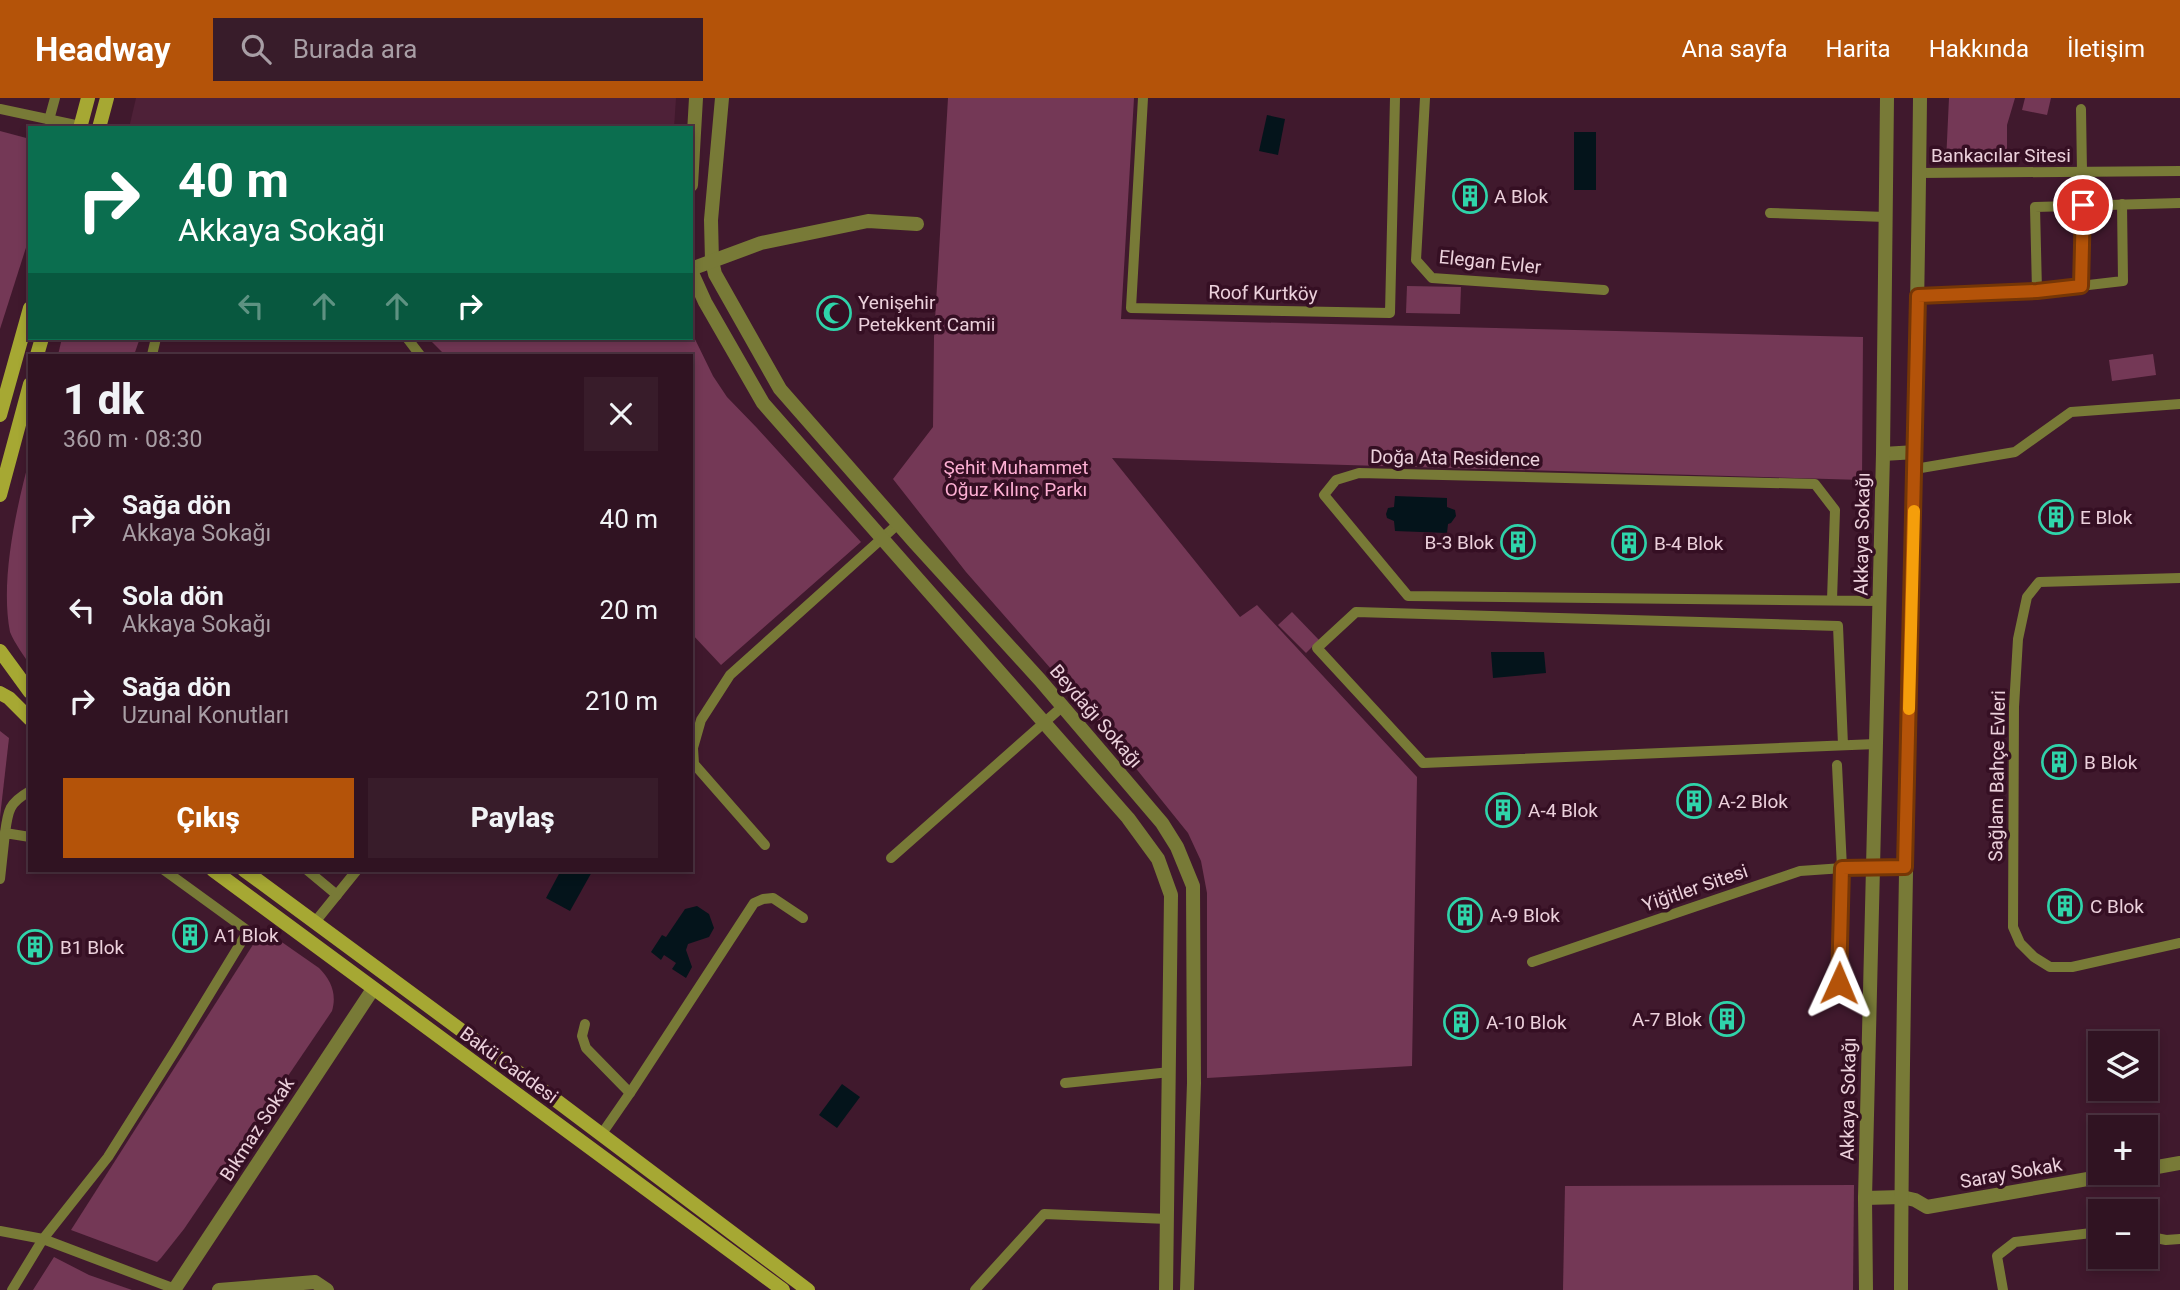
<!DOCTYPE html>
<html lang="tr">
<head>
<meta charset="utf-8">
<style>
  :root { --surface:#301322; --page:#381c2a; --text:#f1f3f6; --muted:#a89ea5; --line:#4b3240; --accent:#b45309 }
  body { margin:0; font-family:Roboto,sans-serif; background:var(--page); color:var(--text); height:100vh; display:flex; flex-direction:column; font-size:26px; white-space:nowrap }
  * { box-sizing:border-box; margin:0 }
  p { font-size:23px; color:var(--muted) }
  .icon { flex:none; width:38px; height:38px; fill:none; stroke:currentColor; stroke-width:2; stroke-linecap:round; stroke-linejoin:round }
  .map { position:relative; flex:1; overflow:hidden }
  .side { position:absolute; left:28px; top:256px; width:665px; height:518px; display:flex; flex-direction:column; background:var(--surface); border-radius:0px; box-shadow:0 4px 10px #0003,0 0 0 2px var(--line) }
  .side>* { flex:none }
  .hud { position:absolute; left:28px; top:28px; width:665px; height:214px; border-radius:0px; box-shadow:0 4px 10px #0003,0 0 0 2px var(--line); background:#0b6e4f; color:#fff; overflow:hidden }
  .tools { position:absolute; left:2088px; top:933px; display:grid; gap:14px }
  .tools a { display:grid; place-items:center; width:70px; height:70px; border-radius:0px; background:var(--surface); box-shadow:0 4px 10px #0003,0 0 0 2px var(--line); font-size:35px }
  .pin { position:absolute; display:grid; place-items:center; width:60px; height:60px; color:#fff; margin:-30px; border:4px solid #fff; border-radius:50%; box-shadow:0 2px 7px #0007 }
  .me { position:absolute; width:77px; margin:-38px; rotate:1deg; stroke-linejoin:round; filter:drop-shadow(0 0 5px #0008) }
  .turn { display:flex; align-items:center; gap:24px; height:147px; padding:0 35px; font-size:32px }
  .turn .icon { width:91px; height:91px; stroke-width:2.5 }
  .turn b { display:block; font-size:49px; line-height:60px }
  .lanes { display:flex; align-items:center; height:66px; padding:0 35px; background:#0003; justify-content:center; gap:35px; direction:ltr }
  .lanes .off { opacity:.35 }
  .round { display:grid; place-items:center; flex:none; width:74px; height:74px; border-radius:0px; background:var(--page) }
  .headline { display:flex; align-items:center; justify-content:space-between; height:119px; padding:0 35px }
  h1 { font-size:42px; font-weight:800; line-height:52px }
  .action { display:flex; gap:14px; margin-top:auto; padding:14px 35px }
  .action a { flex:1; height:80px; border-radius:0px; background:var(--accent); color:#fff; font-size:28px; font-weight:800; line-height:80px; text-align:center }
  .action a+a { background:var(--page); color:var(--text) }
  ul { padding:0; list-style:none }
  li { display:flex; align-items:center; gap:21px; height:91px; padding:0 35px }
  li div { flex:1 }
  li b { display:block; font-size:26px }
  li em { font-style:normal }
  header { display:flex; align-items:center; gap:42px; box-sizing:border-box; height:98px; padding:0 35px; background:var(--accent); color:#fff }
  header strong { font-size:33px }
  nav { display:flex; gap:38px; margin-inline-start:auto; font-size:24px }
  .search { width:490px; height:63px; background:var(--page); display:flex; align-items:center; gap:18px; box-sizing:border-box; padding:0 24px; border-radius:0px; color:var(--muted); font-size:26px }
  .map>svg:first-child { display:block }
  .built { fill:#4e2138 }
  .green { fill:#743856 }
  .water { fill:#04141b }
  .lines { fill:none; stroke-linecap:round; stroke-linejoin:round }
  .service { stroke:#787a37; stroke-width:10 }
  .minor { stroke:#787a37; stroke-width:14 }
  .tertiary { stroke:#787a37; stroke-width:14 }
  .secondary { stroke:#a6a833; stroke-width:14 }
  .route-casing { stroke:#753606; stroke-width:18 }
  .route { stroke:#b45309; stroke-width:12 }
  .slow { stroke:#f59e0b; stroke-width:12 }
  .labels { text-anchor:middle; dominant-baseline:central; stroke-width:7; stroke-linejoin:round; paint-order:stroke }
  .street-label { font-size:19px; fill:#ecd1dc; stroke:#350f23 }
  .poi-label { font-size:19px; fill:#ecd1dc; stroke:#350f23; text-anchor:start }
  .park-label { font-size:19px; fill:#fdafd3; stroke:#350f23 }
</style>
</head>
<body>
<header>
<strong>Headway</strong>
<div class="search"><svg class="icon" aria-label="search" viewBox="0 0 24 24"><circle cx="10" cy="10" r="6"/><path d="M15 15l6 6"/></svg>Burada ara</div>
<nav><a>Ana sayfa</a><a>Harita</a><a>Hakkında</a><a>İletişim</a></nav>
</header>
<div class="map">
<svg width="2180" height="1192" viewBox="0 0 2180 1192">
  <rect width="100%" height="100%" fill="#40192d"/>
  <!-- built -->
  <path class="built" d="M136,0H676L674,30H129Z"/>
  <!-- green -->
  <g class="green">
    <path d="M948,0H1134L1121,221L1863,239L1862,382L1112,360L1240,519L1257,507L1417,679L1412,968L1207,980V795L1201,763L1188,735L1109,637L966,474L893,381L933,329L934,239Z"/>
    <path d="M1949,0H2015L2007,27V64H1946Z"/>
    <path d="M2025,0H2051L2047,17L2022,12Z"/>
    <path d="M0,33L30,41V137L0,231Z"/>
    <path d="M1407,188L1461,189L1460,216L1406,215Z"/>
    <path d="M691,233L713,278L727,299L757,330L861,444L721,567L691,535V257H445L428,240H691Z"/>
    <path d="M62,240H140L134,257H58Z"/>
    <path d="M2153,256L2156,277L2112,283L2109,262Z"/>
    <path d="M30,359V567C23,556 15,546 10,534C0,483 16,411 30,359Z"/>
    <path d="M1292,514L1319,542L1306,555L1278,527Z"/>
    <path d="M0,633L9,640L0,719Z"/>
    <path d="M263,831L319,870C331,882 337,896 332,913L184,1131L161,1160L157,1164L71,1132Z"/>
    <path d="M1854,1087L1853,1192H1563L1565,1088Z"/>
    <path d="M54,1159L89,1177L132,1192H33Z"/>
  </g>
  <!-- water -->
  <g class="water">
    <path d="M1267,17L1285,21L1278,57L1259,53Z"/>
    <rect x="1574" y="34" width="22" height="58"/>
    <path d="M1395,398L1447,400V409L1455,412L1456,418L1451,425L1448,426L1447,435L1395,433L1394,423L1387,420L1386,416L1388,410L1394,409Z"/>
    <path d="M1491,554H1544L1546,575L1493,580Z"/>
    <path d="M561,772H593L570,813L546,800Z"/>
    <path d="M697,808L709,816L714,830L709,839L688,846L686,852L692,869L686,880L672,871L676,865L664,857L661,862L651,854L662,837L666,839L685,811Z"/>
    <path d="M842,986L860,999L837,1030L819,1017Z"/>
  </g>
  <g class="lines">
    <!-- service -->
    <g class="service">
      <path d="M1143,0L1131,210L1390,215L1395,0"/>
      <path d="M1425,0L1416,162L1432,180L1604,192"/>
      <path d="M0,11L80,28"/>
      <path d="M2081,11L2082,74"/>
      <path d="M49,22L55,0"/>
      <path d="M1919,75L2180,73"/>
      <path d="M1770,115L1886,119"/>
      <path d="M2081,188L2083,107"/>
      <path d="M2037,193L2123,183L2122,106"/>
      <path d="M1918,198L2037,193L2035,109L2180,105"/>
      <path d="M407,240L420,257"/>
      <path d="M152,257L156,240"/>
      <path d="M1915,371L2015,354L2071,314L2180,306"/>
      <path d="M2180,480L2039,484L2027,499L2018,541L2014,609L2013,829L2020,845L2034,859L2050,869H2072L2180,845"/>
      <path d="M1832,502L1835,412L1815,386L1359,375L1336,382L1324,397L1408,498L1880,503"/>
      <path d="M1843,647L1838,528L1356,514L1317,550L1423,665L1876,646"/>
      <path d="M1837,667L1842,770L1838,885"/>
      <path d="M5,735C8,712 9,705 30,693"/>
      <path d="M765,747L694,666L693,650L701,622L730,577L898,426"/>
      <path d="M891,760L1063,608"/>
      <path d="M307,772L337,797"/>
      <path d="M0,781L5,735L30,739"/>
      <path d="M315,824L357,772"/>
      <path d="M1532,864L1800,773L1872,768"/>
      <path d="M585,926L582,938L586,950L630,995"/>
      <path d="M1065,985L1170,974"/>
      <path d="M601,1037L630,995L754,805L763,801L773,800L803,820"/>
      <path d="M0,1133L43,1141L175,1191"/>
      <path d="M2146,1138L2166,1142L2180,1141"/>
      <path d="M12,1192L43,1141L108,1059L178,948L248,833L164,772"/>
      <path d="M975,1192L1044,1116L1168,1121"/>
      <path d="M2003,1192L1997,1158L2015,1144L2100,1134"/>
    </g>
    <!-- minor -->
    <g class="minor">
      <path d="M722,0L711,122L712,163L715,176L780,291L915,445L1040,582L1162,725L1177,749L1193,788L1194,985L1187,1192"/>
      <path d="M691,87L696,0"/>
      <path d="M691,171L761,145L868,123L917,126"/>
      <path d="M691,173L705,204L763,305L1128,720L1158,761L1171,797L1166,1192"/>
      <path d="M1872,768L1905,769"/>
      <path d="M2146,1071L2180,1065"/>
      <path d="M1902,1099L1915,1102L1927,1109L2128,1074"/>
      <path d="M174,1192L373,891"/>
      <path d="M219,1192L315,1184L327,1192"/>
    </g>
    <!-- tertiary -->
    <g class="tertiary">
      <path d="M1883,356L1916,354"/>
      <path d="M1865,1100L1902,1099"/>
      <path d="M1866,1192L1865,1100L1883,356L1887,0"/>
      <path d="M1901,1192C1902,795 1916,397 1920,0"/>
    </g>
    <!-- secondary -->
    <g class="secondary">
      <path d="M80,30L88,0"/>
      <path d="M99,30L107,0"/>
      <path d="M37,257L42,240"/>
      <path d="M0,317L30,210"/>
      <path d="M0,397L30,286"/>
      <path d="M0,553L30,594"/>
      <path d="M0,595L9,600L30,621"/>
      <path d="M213,772L783,1192"/>
      <path d="M244,772L549,997L808,1192"/>
    </g>
  </g>
  <g class="lines">
    <!-- route casing -->
    <g class="route-casing">
      <path id="route" d="M1839,885L1842,770L1905,769L1918,198L2037,193L2081,188L2083,107"/>
    </g>
    <!-- route -->
    <use href="#route" class="route"/>
    <!-- slow -->
    <path class="slow" d="M1909,611L1914,413"/>
  </g>
  <!-- icons -->
  <defs>
    <g id="building-ring" transform="scale(1.75)"><circle r="9.5" fill="#350f23" stroke="#2fd4aa" stroke-width="1.5"/><path d="M-4-6H4V6H1V3H-1V6H-4ZM-2.5-4.3h1.7v1.8h-1.7ZM.8-4.3h1.7v1.8H.8ZM-2.5-1h1.7V.8h-1.7ZM.8-1h1.7V.8H.8Z" fill="#2fd4aa"/></g>
    <g id="mosque-ring" transform="scale(1.75)"><circle r="9.5" fill="#350f23" stroke="#2fd4aa" stroke-width="1.5"/><path d="M3.5-4.9A6 6 0 1 0 3.5 4.9A5 5 0 1 1 3.5-4.9Z" fill="#2fd4aa"/></g>
  </defs>
  <g fill-rule="evenodd">
    <use href="#building-ring" x="1470" y="98"/>
    <use href="#mosque-ring" x="834" y="215"/>
    <use href="#building-ring" x="2056" y="419"/>
    <use href="#building-ring" x="1518" y="444"/>
    <use href="#building-ring" x="1629" y="445"/>
    <use href="#building-ring" x="2059" y="664"/>
    <use href="#building-ring" x="1694" y="703"/>
    <use href="#building-ring" x="1503" y="712"/>
    <use href="#building-ring" x="2065" y="808"/>
    <use href="#building-ring" x="1465" y="817"/>
    <use href="#building-ring" x="190" y="837"/>
    <use href="#building-ring" x="35" y="849"/>
    <use href="#building-ring" x="1727" y="921"/>
    <use href="#building-ring" x="1461" y="924"/>
  </g>
  <g class="labels">
    <!-- street labels -->
    <g class="street-label">
      <text x="2001" y="57">Bankacılar Sitesi</text>
      <text transform="translate(1490 164) rotate(6)">Elegan Evler</text>
      <text transform="translate(1263 195) rotate(1)">Roof Kurtköy</text>
      <text transform="translate(1455 360) rotate(1)">Doğa Ata Residence</text>
      <text transform="translate(1862 436) rotate(-89)">Akkaya Sokağı</text>
      <text transform="translate(1096 618) rotate(49)">Beydağı Sokağı</text>
      <text transform="translate(1997 678) rotate(-89)">Sağlam Bahçe Evleri</text>
      <text transform="translate(1695 790) rotate(-19)">Yiğitler Sitesi</text>
      <text transform="translate(509 967) rotate(36)">Bakü Caddesi</text>
      <text transform="translate(1848 1001) rotate(-89)">Akkaya Sokağı</text>
      <text transform="translate(257 1031) rotate(-57)">Bıkmaz Sokak</text>
      <text transform="translate(2011 1075) rotate(-10)">Saray Sokak</text>
    </g>
    <!-- poi labels -->
    <g class="poi-label">
      <text x="1494" y="98">A Blok</text>
      <text x="858" y="204">Yenişehir<tspan x="858" dy="22">Petekkent Camii</tspan></text>
      <text x="2080" y="419">E Blok</text>
      <text x="1494" y="444" text-anchor="end">B-3 Blok</text>
      <text x="1654" y="445">B-4 Blok</text>
      <text x="2084" y="664">B Blok</text>
      <text x="1718" y="703">A-2 Blok</text>
      <text x="1528" y="712">A-4 Blok</text>
      <text x="2090" y="808">C Blok</text>
      <text x="1490" y="817">A-9 Blok</text>
      <text x="214" y="837">A1 Blok</text>
      <text x="60" y="849">B1 Blok</text>
      <text x="1702" y="921" text-anchor="end">A-7 Blok</text>
      <text x="1486" y="924">A-10 Blok</text>
    </g>
    <!-- park labels -->
    <g class="park-label">
      <text x="1016" y="369">Şehit Muhammet<tspan x="1016" dy="22">Oğuz Kılınç Parkı</tspan></text>
    </g>
  </g>
</svg>
<div class="tools">
<a><svg class="icon" aria-label="layers" viewBox="0 0 24 24"><path d="M12 4l9 5-9 5-9-5zM3 14l9 5 9-5"/></svg></a>
<a>+</a>
<a>−</a>
</div>
<div class="pin" style="left:2083px;top:107px;background:#d93025"><svg class="icon" aria-label="arrive" viewBox="0 0 24 24"><path d="M6 21V4h12l-3 4 3 4H6"/></svg></div>
<svg class="me" style="left:1839px;top:885px" viewBox="-20 -20 40 40"><path d="M0-17L14 15 0 8-14 15z" fill="#b45309" stroke="#fff" stroke-width="4"/></svg>
<div class="hud">
<div class="turn"><svg class="icon" aria-label="right" viewBox="0 0 24 24"><path d="M7 20v-9h11M14 6l5 5-5 5"/></svg><div><b>40 m</b>Akkaya Sokağı</div></div>
<div class="lanes"><svg class="icon off" aria-label="left" viewBox="0 0 24 24"><path d="M17 20v-9H6M10 6l-5 5 5 5"/></svg><svg class="icon off" aria-label="ahead" viewBox="0 0 24 24"><path d="M12 20V5M6 11l6-6 6 6"/></svg><svg class="icon off" aria-label="ahead" viewBox="0 0 24 24"><path d="M12 20V5M6 11l6-6 6 6"/></svg><svg class="icon" aria-label="right" viewBox="0 0 24 24"><path d="M7 20v-9h11M14 6l5 5-5 5"/></svg></div>
</div>
<section class="side">
<div class="headline"><div><h1>1 dk</h1><p>360 m · 08:30</p></div><a class="round"><svg class="icon" aria-label="close" viewBox="0 0 24 24"><path d="M6 6l12 12M18 6L6 18"/></svg></a></div>
<ul>
<li><svg class="icon" aria-label="right" viewBox="0 0 24 24"><path d="M7 20v-9h11M14 6l5 5-5 5"/></svg><div><b>Sağa dön</b><p>Akkaya Sokağı</p></div><em>40 m</em></li>
<li><svg class="icon" aria-label="left" viewBox="0 0 24 24"><path d="M17 20v-9H6M10 6l-5 5 5 5"/></svg><div><b>Sola dön</b><p>Akkaya Sokağı</p></div><em>20 m</em></li>
<li><svg class="icon" aria-label="right" viewBox="0 0 24 24"><path d="M7 20v-9h11M14 6l5 5-5 5"/></svg><div><b>Sağa dön</b><p>Uzunal Konutları</p></div><em>210 m</em></li>
</ul>
<div class="action"><a>Çıkış</a><a>Paylaş</a></div>
</section>
</div>
</body>
</html>
